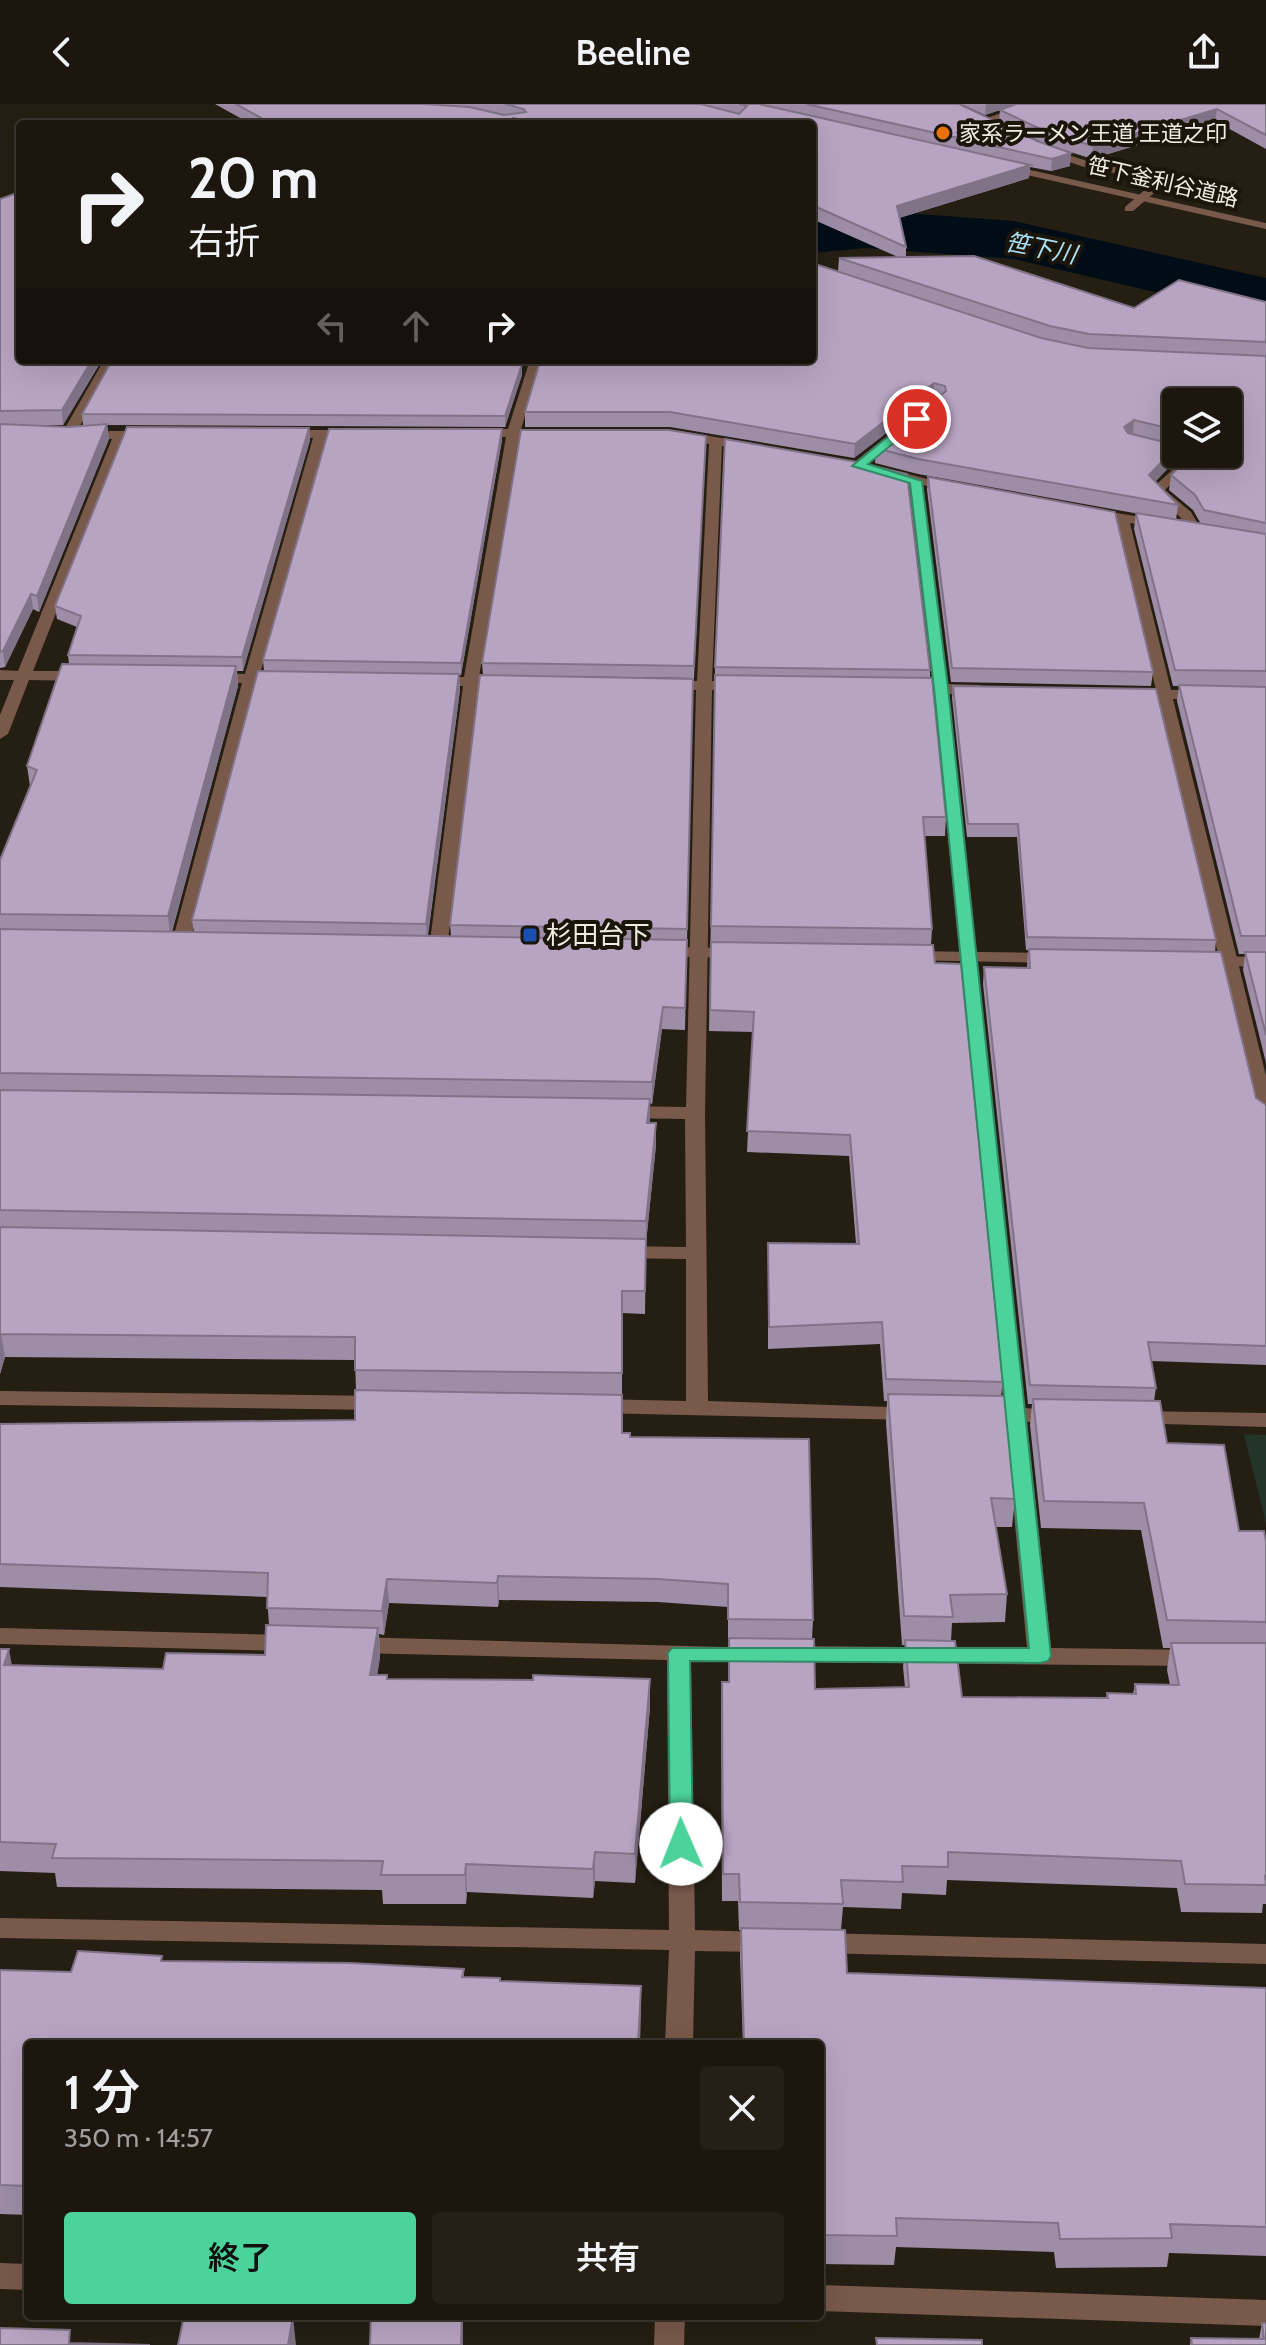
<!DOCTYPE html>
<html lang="ja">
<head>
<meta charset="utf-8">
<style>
  :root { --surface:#1c160e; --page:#251f17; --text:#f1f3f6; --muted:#a09f9e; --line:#3a352e; --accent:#4cd39b }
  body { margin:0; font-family:Cabin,"Noto Sans JP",sans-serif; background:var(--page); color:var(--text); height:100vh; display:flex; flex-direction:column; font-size:30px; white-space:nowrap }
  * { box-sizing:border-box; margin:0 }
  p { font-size:26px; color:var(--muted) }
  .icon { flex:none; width:44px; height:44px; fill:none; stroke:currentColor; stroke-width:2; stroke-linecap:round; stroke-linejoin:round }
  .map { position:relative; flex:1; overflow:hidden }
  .panel { position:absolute; left:24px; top:1936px; width:800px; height:280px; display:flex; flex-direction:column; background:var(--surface); border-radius:8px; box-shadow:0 8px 32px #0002,0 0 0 2px var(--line) }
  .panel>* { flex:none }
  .banner { position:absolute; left:16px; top:16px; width:800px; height:244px; border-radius:8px; box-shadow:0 8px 32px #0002,0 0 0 2px var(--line); background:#1c160e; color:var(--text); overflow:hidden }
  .fabs { position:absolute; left:1162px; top:284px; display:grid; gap:16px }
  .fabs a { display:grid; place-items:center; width:80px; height:80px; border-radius:8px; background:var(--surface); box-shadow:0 8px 32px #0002,0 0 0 2px var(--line); font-size:40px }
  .pin { position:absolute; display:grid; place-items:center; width:68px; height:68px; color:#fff; margin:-34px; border:4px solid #fff; border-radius:50%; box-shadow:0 2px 8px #0007 }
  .me { position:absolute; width:88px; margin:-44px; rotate:359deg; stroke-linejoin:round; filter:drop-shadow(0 0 6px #0008) }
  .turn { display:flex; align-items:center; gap:28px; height:168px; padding:0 40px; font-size:36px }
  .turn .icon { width:104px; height:104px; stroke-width:2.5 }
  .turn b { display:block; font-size:56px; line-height:68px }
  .lanes { display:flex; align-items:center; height:76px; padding:0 40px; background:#0003; justify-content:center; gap:40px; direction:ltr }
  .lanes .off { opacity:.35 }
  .round { display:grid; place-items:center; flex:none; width:84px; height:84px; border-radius:8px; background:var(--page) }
  .overview { display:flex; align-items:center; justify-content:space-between; height:136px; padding:0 40px }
  h1 { font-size:48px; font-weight:600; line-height:60px }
  .primary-button { display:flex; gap:16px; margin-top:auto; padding:16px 40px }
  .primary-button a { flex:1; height:92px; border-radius:8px; background:var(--accent); color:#111; font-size:32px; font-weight:600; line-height:92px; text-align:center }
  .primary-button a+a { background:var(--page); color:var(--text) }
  header { display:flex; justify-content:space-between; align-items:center; height:104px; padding:0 40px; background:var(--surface); font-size:36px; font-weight:600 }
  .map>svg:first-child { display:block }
  .green { fill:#233428 }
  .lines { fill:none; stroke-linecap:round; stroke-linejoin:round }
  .river { fill:#000d17; fill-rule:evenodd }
  .service { fill:#79594a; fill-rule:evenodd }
  .minor { fill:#79594a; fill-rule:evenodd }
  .tertiary { fill:#79594a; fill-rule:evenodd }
  .wall { fill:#9d8da7; fill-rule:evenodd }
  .shaded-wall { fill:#807388 }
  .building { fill:#b7a4c2; stroke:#807388; stroke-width:2 }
  .route { fill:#4cd39b; stroke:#318965; stroke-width:2 }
  .food-dot { fill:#e8710a; stroke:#1b150a; stroke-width:3 }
  .transit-dot { fill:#1a4fb4; stroke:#1b150a; stroke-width:3 }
  .labels { text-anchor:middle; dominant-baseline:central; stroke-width:8; stroke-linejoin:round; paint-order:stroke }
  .far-poi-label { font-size:22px; fill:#f1ede5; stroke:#1b150a; text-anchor:start }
  .far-street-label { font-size:22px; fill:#f1ede5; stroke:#1b150a }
  .far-water-label { font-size:24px; font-style:italic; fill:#ade1f8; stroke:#1b150a }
  .poi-label { font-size:26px; fill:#f1ede5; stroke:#1b150a; text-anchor:start }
</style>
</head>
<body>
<header><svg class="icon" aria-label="back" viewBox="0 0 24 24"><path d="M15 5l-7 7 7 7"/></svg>Beeline<svg class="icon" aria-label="share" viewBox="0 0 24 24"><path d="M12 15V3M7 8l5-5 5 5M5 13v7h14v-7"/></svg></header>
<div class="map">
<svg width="1266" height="2241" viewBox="0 0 1266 2241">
  <rect width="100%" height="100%" fill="#251e13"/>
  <!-- green -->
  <path class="green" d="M1244,1330L1266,1331V1419Z"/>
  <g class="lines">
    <!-- river -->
    <path class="river" d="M866,106L1014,117L1266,174V214L1014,155L866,144L812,149V111Z"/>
    <!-- service -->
    <g class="service">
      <path d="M1026,0H1041L985,20L976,18Z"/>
      <path d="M891,329L903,332L863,365H853V359Z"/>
      <path d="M1177,350H1216L1223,354C1213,361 1187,357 1177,350Z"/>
    </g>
    <!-- minor -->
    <g class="minor">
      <path d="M1047,44L1087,57L1150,70L1160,84L1133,107H1125V103L1148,83L1142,75L1081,62L1043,49L1042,47Z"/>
      <path d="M104,256H116L75,331L63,334L61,331Z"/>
      <path d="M534,258L540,262L521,325H548L555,329L548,333H519L479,573H504L512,578L504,583L478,582L447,845L438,850L429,845L463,582H432L424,577L432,572L464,573L506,333H476L469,329L476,325H508L528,262Z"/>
      <path d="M284,326H352L359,330L352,334H326L260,570H280L288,575L280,580L258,579L189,842L180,847L171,842L242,579H212L204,574L212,569L245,570L313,334L279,333V327Z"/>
      <path d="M84,327H148L155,331L148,335H125L33,567H84L92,572L84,577L29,576L8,630L0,635V611L14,576H0V566L18,567L112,335L79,334V328Z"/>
      <path d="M680,327L751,339L758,343L751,347L722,342L712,577H740L748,582L740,587L712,586L705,1009L708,1297L920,1304L923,1309L920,1314L912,1316L596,1309L588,1307L585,1302L588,1297L596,1295L686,1297V1155L619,1154L609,1148L619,1142L686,1143L685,1015L623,1014L613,1008L623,1002L686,1003L696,586H668L660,581L668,576L697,577L709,340L675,334V328Z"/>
      <path d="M1189,351L1196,355L1165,386L1191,408L1201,425L1194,429L1189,428L1180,413L1150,386Z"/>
      <path d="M881,363L962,384L955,388L923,381L948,580L980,581L988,586L980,591L949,590L1025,1304L1064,1307L1067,1312L1064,1317L1027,1318L1051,1544L1194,1546L1202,1548L1206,1554L1202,1560L1194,1562L790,1558L782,1556L778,1550L782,1544L790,1542L1027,1544L1005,1318L972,1315L969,1310L972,1305L1004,1304L934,589H908L900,584L908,579L933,580L909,378L876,370V364Z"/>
      <path d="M1092,405L1160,416L1167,420L1160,424L1130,419L1171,586H1204L1212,591L1204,596L1173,595L1266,972V1017L1256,1011L1158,595H1132L1124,590L1132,585L1156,586L1115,417L1087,412V406Z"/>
      <path d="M0,1287L380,1292L388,1294L391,1299L388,1304L380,1306L0,1301Z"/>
      <path d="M1136,1307L1266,1309V1323L1128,1319L1125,1314L1128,1309Z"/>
      <path d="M0,1524L290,1531L298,1533L302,1539L298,1545L290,1547L0,1540Z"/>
      <path d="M354,1533L762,1544L766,1550L762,1556L754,1558L691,1557L695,1826L766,1828L775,1831L779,1838L775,1845L766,1848L695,1847L693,1940H665L669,1846L0,1834V1814L669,1826L667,1556L354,1549L346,1547L342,1541L346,1535Z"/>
      <path d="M818,1829L1266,1840V1860L818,1849L809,1846L805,1839L809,1832Z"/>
      <path d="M0,2159L28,2160V2186L0,2185Z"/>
      <path d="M820,2181L1266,2196V2222L820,2207Z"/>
      <path d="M655,2212H685L684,2241H654Z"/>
    </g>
    <!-- tertiary -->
    <g class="tertiary">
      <path d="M1004,60L1266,119V125L1000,65L999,63Z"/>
      <path d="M660,843L736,844L745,849L736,854L654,852L651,848Z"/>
      <path d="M908,847L1052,849L1061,854L1052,859L902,856L899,852L902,848Z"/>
      <path d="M1196,852L1266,853V863L1190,861L1187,857Z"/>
    </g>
  </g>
  <!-- wall -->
  <g class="wall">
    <path d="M215,0H959L1070,62L1051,67L1030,63L1029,74L899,114L906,143V153L1134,204L1266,198V959L1243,866L1245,850H1239L1177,597L1179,582H1173L1134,425L1136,409L1156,413L918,370L875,359L876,344L937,294L933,293L854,354L670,323H525V308L648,258L567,256H812L838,167L839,154L898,153L812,115V20H251ZM1176,298H1228V350L1171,371L1169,386L1193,406L1201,420L1176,416L1178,401L1155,378L1176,356Z"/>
    <path d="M961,0H1266V45L1215,17L1092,55L1046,40L999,18L1000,6L985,11Z"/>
    <path d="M0,95L102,256L63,321H27L68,323L97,321H83L82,310L522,271L505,323L107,321L109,335L39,508L33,505L5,563L0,564Z"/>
    <path d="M309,324L310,336L243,567H237L238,582L172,828H194L192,816L264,567L263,556L502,336L461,571H459L460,586L428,832H451L450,821L483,571L482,559L706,332L694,574L551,572L693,575L685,926L662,925L652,1000L650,999V1019L656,1041L646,1139L645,1210L622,1209V1329L630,1333L813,1516L812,1535L815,1585L905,1583L903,1563L905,1541H902L886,1318L887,1297H884L880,1240L768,1245V1139L856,1140L849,1052L747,1048L753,928L709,927L715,563L930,566V574L946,713L945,732H924L932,825L931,841L1003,1278L1001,1292L1015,1395L1012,1423H996L1007,1490L1005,1518L952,1519L951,1537L962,1593L1106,1594L1107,1589L1133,1590L1135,1580L1170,1581L1167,1566L1170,1544H1163L1141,1426L1041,1424L1030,1321L1032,1300H1028L983,880L984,863L1027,864L1028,846H1026L1017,733H967L952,594L953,582L1216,836L1215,848L1256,994L1266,1001V1261L1151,1257L1156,1284L1154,1297L1167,1339L1239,1427L1266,1437V1800H1263L1262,1809L1181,1808L1177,1784L947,1776L946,1791L902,1789L901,1805L843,1803L841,1826L847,1869L1266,1884V2152L1169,2149L1167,2163L1056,2164L1054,2148L896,2143L894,2161L820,2160V1940H743L740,1853L741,1826H739L738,1797H722L721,1605L722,1578H728V1503L658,1498L499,1496L498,1503L389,1499L384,1531L379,1530L380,1553L377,1571H387L388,1575L650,1603L635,1779L595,1777L593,1794L467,1788L466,1800H383L382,1786L57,1783L55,1769L0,1767V1545L12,1561L163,1565L265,1551L269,1521L267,1493L0,1483V1320L355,1316L356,1286L355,1256L5,1253L0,1270V756L30,682L27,662L69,560L68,551L77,523L57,515L55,502Z"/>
    <path d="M928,373L1153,568L1151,582L951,578L927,386Z"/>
    <path d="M163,1857L464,1865V1873L500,1877L641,1882L640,1940H28V2111L0,2110V1866L71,1868Z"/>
    <path d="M1262,2219L1266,2241H1190L1191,2234L1259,2235Z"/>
  </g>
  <!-- shaded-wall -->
  <g class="shaded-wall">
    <path d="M986,0H1017L985,11Z"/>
    <path d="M1217,5L1215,17L1092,55L1093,42Z"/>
    <path d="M1071,49L1070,62L1051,67L1052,55Z"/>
    <path d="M1030,61L1029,74L896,115L897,102Z"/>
    <path d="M92,256H102L63,321L62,306Z"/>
    <path d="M522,260V271L505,323V312Z"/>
    <path d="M934,279L933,293L854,354L855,340Z"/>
    <path d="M1134,316L1133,331L1122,337L1124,323Z"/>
    <path d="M107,320L109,335L39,508L37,492Z"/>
    <path d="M309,324L310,336L243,567L242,553Z"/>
    <path d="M502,325V336L461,571V559Z"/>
    <path d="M1176,343V356L1147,386L1149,371Z"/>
    <path d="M31,490L33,505L5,563L3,547Z"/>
    <path d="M236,562L238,582L170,834L168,812Z"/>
    <path d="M459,570L460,586L427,837L426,820Z"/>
    <path d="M663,903L662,925L652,1000V978Z"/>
    <path d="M650,995V1017L647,1041V1019Z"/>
    <path d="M656,1019V1041L646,1139V1117Z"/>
    <path d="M1,1230L5,1253L0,1270V1234Z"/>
    <path d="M498,1472L499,1496L498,1503L497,1479Z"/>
    <path d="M387,1475L389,1499L384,1531L382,1507Z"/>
    <path d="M378,1524L380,1553L373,1600L370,1571Z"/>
    <path d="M9,1545L14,1573L4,1561Z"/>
    <path d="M650,1575V1603L635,1779V1750Z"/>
    <path d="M595,1748V1777L593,1794V1765Z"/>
    <path d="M466,1760L467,1788L466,1800L465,1771Z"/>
    <path d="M641,1882L640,1940H638Z"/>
    <path d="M293,2212L296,2241H288Z"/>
    <path d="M462,2212H463V2241H461Z"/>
  </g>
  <!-- building -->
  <g class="building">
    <path d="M236,0H425L469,3L504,11L526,8L524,5L505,0H701L739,10L747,2L739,0H759L1030,61L897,102L906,143L812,101V20H540L513,14L510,20H272Z"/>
    <path d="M806,0H959L1037,37L1071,49L1052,55Z"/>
    <path d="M1016,0H1266V31L1217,5L1093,42L1047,28L1000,6Z"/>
    <path d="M20,88V256H92L62,306L0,307V95Z"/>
    <path d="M974,152L1134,204L1179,176L1266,198V238L1089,230L1050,222L839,154Z"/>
    <path d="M812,159L1041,234L1088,244L1266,252V419L1204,406L1195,391L1171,371L1193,350H1228V345L1236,341L1234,337L1228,336V298H1176V326L1134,316L1124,323L1128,329L1176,341V343L1149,371L1178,401L918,355L876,344L946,287L945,282L934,279L855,340L670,308H525L540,257L665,259L672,256H812Z"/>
    <path d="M112,256H172L522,260L505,312L82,310Z"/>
    <path d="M0,320L68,323L107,320L37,492L31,490L3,547L0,548Z"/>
    <path d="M127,323L309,324L242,553L68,551L81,512L55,502Z"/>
    <path d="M329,325H502L461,559L263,556Z"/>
    <path d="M521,326H669L706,332L694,562L482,559Z"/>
    <path d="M725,335L857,358L907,370L930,566L715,563Z"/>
    <path d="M928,373L1115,408L1153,568L952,564Z"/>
    <path d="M1136,409L1266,430V567L1175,566Z"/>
    <path d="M62,560L236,562L168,812L0,810V756L37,666L27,662Z"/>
    <path d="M258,567L459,570L426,820L192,816Z"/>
    <path d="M480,571L693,575L687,825L450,821Z"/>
    <path d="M715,571L932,574L946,713H923L932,825L711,822Z"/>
    <path d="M1179,581L1266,583V832H1241Z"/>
    <path d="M953,582L1156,585L1216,836L1027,833L1018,720H968Z"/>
    <path d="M0,825L687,836L685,904L663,903L652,978L0,969Z"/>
    <path d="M711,838L933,841L935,859L961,860L1003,1278L886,1275L882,1218L769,1223L768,1139L859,1140L850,1031L747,1027L754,908L710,906Z"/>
    <path d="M1029,845L1221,848L1256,994L1266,1001V1242L1148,1238L1156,1284L1030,1281L984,863L1030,864Z"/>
    <path d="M1245,848H1266V931Z"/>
    <path d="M0,986L650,995L647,1019H656L646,1117L0,1106Z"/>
    <path d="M0,1123L646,1135L645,1187H622V1269L355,1266V1233L1,1230L0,1234Z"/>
    <path d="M355,1286L622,1291V1329H630V1333L809,1335L813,1516L728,1515V1480L658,1475L498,1472L497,1479L387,1475L382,1507L267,1504L268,1469L0,1460V1320L355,1316Z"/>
    <path d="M888,1290L1005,1292L1015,1395L991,1394L1007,1490L950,1491L953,1513L904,1512Z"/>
    <path d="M1033,1295L1160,1297L1167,1339L1224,1341L1239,1427H1264L1266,1437V1518L1167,1516L1144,1399L1044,1397Z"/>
    <path d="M266,1521L378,1524L370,1571H387V1575L533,1576V1571L650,1575L635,1750L595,1748L593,1765L466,1760L465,1771H381L383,1757L52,1754L56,1740L0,1738V1545H9L4,1561L163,1565L166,1549L265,1551Z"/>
    <path d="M729,1534L814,1535L815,1585L909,1583L905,1536L955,1537L962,1593L1108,1594L1107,1589L1136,1590L1135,1580L1179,1581L1171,1539H1266V1772H1265L1266,1781L1185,1780L1181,1757L948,1748V1763L902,1762L903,1778L841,1776L843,1800L740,1798L739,1770H723L722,1578H729Z"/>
    <path d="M741,1824L845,1826L847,1869L1266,1884V2123L1170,2120L1172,2134L1060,2135L1058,2119L896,2114L897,2132L820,2131V1940H744Z"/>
    <path d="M78,1847L162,1852L161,1857L350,1859L464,1865L462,1873L500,1874V1877L641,1882L638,1940H28V2082L0,2081V1866L71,1868Z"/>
    <path d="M184,2212H293L288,2241H178Z"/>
    <path d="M371,2212H462L461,2241H370Z"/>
    <path d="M1262,2219H1266V2241H1192L1191,2234L1264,2235Z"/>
    <path d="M0,2224L70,2226L69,2239L150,2241H0Z"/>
    <path d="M876,2234L982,2236V2241H877Z"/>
  </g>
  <!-- route -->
  <path class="route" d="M913,312L923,315L868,360L922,377L948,584L1051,1552L1048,1557L1040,1559L690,1557L693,1740L689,1746L681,1749L673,1746L670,1740L668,1549L672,1544H1029L934,584L910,379L852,362Z"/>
  <!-- markers -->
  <circle class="food-dot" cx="943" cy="29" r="8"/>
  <rect class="transit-dot" x="522" y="823" width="16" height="16" rx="4"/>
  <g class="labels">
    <!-- far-poi labels -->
    <g class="far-poi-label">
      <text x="959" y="29">家系ラーメン王道 王道之印</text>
    </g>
    <!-- far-street labels -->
    <g class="far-street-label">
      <text transform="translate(1163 78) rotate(13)">笹下釜利谷道路</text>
    </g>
    <!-- far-water labels -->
    <g class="far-water-label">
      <text transform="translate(1041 144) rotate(11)">笹下川</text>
    </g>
    <!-- poi labels -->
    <g class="poi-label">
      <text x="546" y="831">杉田台下</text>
    </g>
  </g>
</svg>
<div class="fabs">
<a><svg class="icon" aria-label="layers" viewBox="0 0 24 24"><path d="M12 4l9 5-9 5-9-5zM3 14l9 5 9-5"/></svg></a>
</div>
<div class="pin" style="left:917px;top:315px;background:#d93025"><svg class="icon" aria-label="arrive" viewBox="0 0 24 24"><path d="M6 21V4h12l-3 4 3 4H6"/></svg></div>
<svg class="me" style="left:681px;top:1740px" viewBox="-20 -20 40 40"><circle r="19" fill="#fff"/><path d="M0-13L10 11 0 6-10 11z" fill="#4cd39b"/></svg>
<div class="banner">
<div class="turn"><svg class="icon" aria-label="right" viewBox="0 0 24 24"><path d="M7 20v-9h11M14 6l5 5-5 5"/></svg><div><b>20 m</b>右折</div></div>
<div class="lanes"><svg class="icon off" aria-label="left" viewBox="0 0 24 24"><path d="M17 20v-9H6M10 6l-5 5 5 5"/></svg><svg class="icon off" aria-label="ahead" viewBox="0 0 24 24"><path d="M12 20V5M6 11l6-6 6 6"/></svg><svg class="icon" aria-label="right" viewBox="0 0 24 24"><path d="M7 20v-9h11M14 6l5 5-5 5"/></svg></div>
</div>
<section class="panel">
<div class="overview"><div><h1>1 分</h1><p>350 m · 14:57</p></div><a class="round"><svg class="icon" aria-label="close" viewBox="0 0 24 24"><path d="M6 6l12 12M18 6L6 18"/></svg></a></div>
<div class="primary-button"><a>終了</a><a>共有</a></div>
</section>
</div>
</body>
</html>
